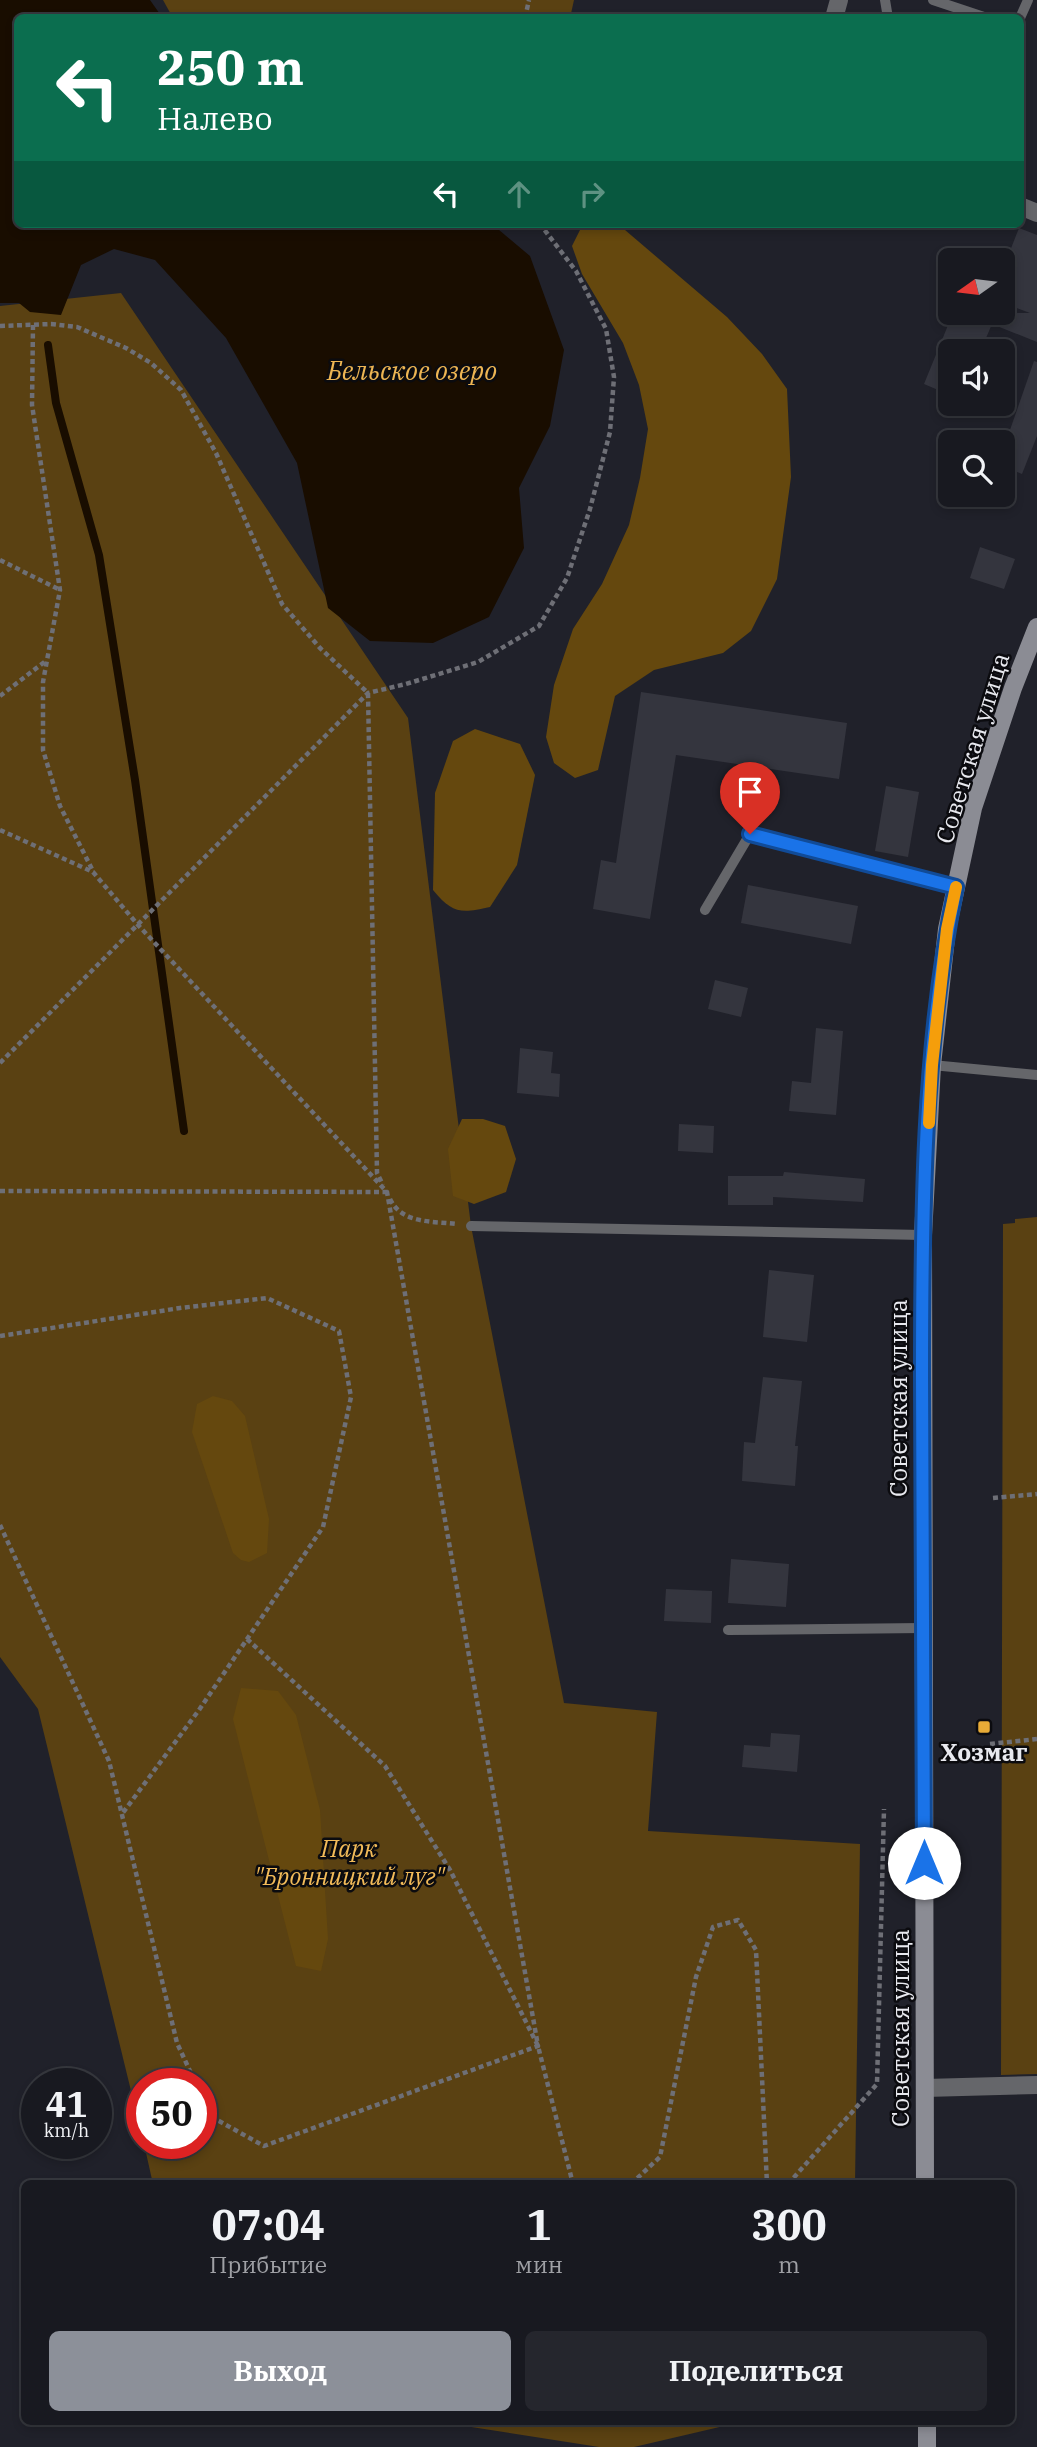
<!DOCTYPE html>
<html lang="ru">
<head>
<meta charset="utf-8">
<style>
  :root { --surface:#181920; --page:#25262d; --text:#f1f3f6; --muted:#9fa0a5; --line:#36383e; --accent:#8c9099 }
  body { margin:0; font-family:"IBM Plex Serif",serif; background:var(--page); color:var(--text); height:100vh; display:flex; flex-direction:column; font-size:26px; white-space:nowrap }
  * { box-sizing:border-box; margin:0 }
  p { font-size:23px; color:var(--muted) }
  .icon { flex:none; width:38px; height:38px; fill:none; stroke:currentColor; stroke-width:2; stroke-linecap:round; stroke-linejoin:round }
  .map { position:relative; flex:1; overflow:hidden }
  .drawer { position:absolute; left:21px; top:2180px; width:994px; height:245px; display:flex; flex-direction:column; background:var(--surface); border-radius:10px; box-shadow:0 4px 10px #0003,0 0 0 2px var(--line) }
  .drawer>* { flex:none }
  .top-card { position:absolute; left:14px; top:14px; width:1010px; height:214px; border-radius:10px; box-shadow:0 4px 10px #0003,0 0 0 2px var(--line); background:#0b6e4f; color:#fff; overflow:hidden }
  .needle { width:46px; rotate:256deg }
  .buttons { position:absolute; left:938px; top:248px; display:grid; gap:14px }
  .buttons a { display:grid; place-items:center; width:77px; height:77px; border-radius:10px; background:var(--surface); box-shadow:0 4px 10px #0003,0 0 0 2px var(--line); font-size:35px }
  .speed { position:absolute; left:21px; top:2068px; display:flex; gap:14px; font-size:35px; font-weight:700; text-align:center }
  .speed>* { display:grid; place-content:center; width:91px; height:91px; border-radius:50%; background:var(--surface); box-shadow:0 4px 10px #0003,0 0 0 2px var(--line); line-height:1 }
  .speed small { font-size:18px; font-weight:400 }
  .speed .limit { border:10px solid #d22; background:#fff; color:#111 }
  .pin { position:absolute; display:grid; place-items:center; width:60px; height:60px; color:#fff; margin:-72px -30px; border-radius:50% 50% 50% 0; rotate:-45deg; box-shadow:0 0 7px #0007 }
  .pin .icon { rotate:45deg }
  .me { position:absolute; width:77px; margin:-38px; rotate:0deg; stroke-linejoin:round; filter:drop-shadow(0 0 5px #0008) }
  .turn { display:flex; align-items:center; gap:24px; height:147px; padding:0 28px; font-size:32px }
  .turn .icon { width:91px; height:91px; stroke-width:2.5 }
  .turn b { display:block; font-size:49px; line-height:60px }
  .lanes { display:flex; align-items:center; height:66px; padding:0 28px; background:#0003; justify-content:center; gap:35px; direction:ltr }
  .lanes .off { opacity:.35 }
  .eta { display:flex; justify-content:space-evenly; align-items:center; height:119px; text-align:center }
  .eta b { font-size:42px; font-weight:700; line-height:49px }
  .primary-button { display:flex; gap:14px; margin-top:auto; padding:14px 28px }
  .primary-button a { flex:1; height:80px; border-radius:10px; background:var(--accent); color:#fff; font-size:28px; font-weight:700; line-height:80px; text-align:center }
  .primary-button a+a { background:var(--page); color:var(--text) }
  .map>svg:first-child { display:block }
  .green { fill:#5a4112 }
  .forest { fill:#65480e }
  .water { fill:#190d00 }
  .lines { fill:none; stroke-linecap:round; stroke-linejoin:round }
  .stream { stroke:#190d00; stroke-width:8 }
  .building { fill:#34353e }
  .path { stroke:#6e6f76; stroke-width:4.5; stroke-dasharray:5 3.5; stroke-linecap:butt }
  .service { stroke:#65666a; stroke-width:10 }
  .minor { stroke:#65666a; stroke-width:18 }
  .secondary { stroke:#8b8c94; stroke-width:18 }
  .route-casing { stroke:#114b97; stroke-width:18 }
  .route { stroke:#1a73e8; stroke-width:12 }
  .slow { stroke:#f59e0b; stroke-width:12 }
  .poi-dot { fill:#e8ab37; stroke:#0b0b0f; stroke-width:2.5 }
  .labels { text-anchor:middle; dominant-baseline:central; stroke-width:5; stroke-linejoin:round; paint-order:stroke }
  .street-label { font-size:24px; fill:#e8e9ef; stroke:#0b0b0f }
  .poi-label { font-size:24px; font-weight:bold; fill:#e8e9ef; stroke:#0b0b0f }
  .park-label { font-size:24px; font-style:italic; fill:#f2bb59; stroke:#0b0b0f }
  .water-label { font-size:26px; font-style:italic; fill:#edb553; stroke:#0b0b0f }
</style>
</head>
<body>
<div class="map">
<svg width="1037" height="2447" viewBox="0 0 1037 2447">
  <rect width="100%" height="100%" fill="#20212a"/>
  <!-- green -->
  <g class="green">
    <path d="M163,0H574L570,18H173Z"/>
    <path d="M121,293L408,718L471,1226L564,1703L657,1712L648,1831L860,1844L855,2184H153L144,2144H201V2084H142V2136L38,1709L0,1657V306Z"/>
    <path d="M1037,1217V2074L1001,2075L1003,1224L1015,1223V1219Z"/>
    <path d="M439,2422H854H741L634,2447H599Z"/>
  </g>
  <!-- forest -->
  <g class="forest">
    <path d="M590,224H618L727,317L762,354L787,389L791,477L777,579L751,631L723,653L654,670L615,696L598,770L575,778L554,763L546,737L554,685L573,629L602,584L629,525L640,478L648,429L639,385L623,343L582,274L572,246L582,226Z"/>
    <path d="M475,729L520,744L535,775L517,865L490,907C460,914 452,913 433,890L435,793L453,741Z"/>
    <path d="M462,1119H483L505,1126L516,1159L506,1192L474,1204L453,1196L448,1149Z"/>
    <path d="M213,1396L232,1401L245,1416L269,1519L267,1553L249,1562L241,1560L233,1553L192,1432L197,1404Z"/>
    <path d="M241,1688L278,1691L296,1715L320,1810L328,1939L321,1971L296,1966L233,1719Z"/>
  </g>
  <!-- water -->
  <path class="water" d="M0,0H150L162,17L18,18V224H492L530,256L564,350L550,426L519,488L524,548L489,617L433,643L370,641L328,608L297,463L226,338L155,260L114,249L81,265L61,315L30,312L19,303H0Z"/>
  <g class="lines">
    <!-- stream -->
    <path class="stream" d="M48,345L56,403L99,555L135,780L184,1131"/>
  </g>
  <!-- building -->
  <g class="building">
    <path d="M1019,228L1037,235V342L992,324L980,352H950V395L924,384L953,313H1030L1003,303V254L1008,256Z"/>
    <path d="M1034,361L1037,362V436L1022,474L1003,466V450Z"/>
    <path d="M980,547L1015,559L1004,589L970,578Z"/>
    <path d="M641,692L847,723L839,779L676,755L650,919L593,909L601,860L616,863Z"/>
    <path d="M886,786L919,792L908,857L875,851Z"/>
    <path d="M748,885L858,906L851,944L741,923Z"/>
    <path d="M715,980L748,988L741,1017L708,1009Z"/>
    <path d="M816,1028L843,1031L836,1115L789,1111L792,1081L811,1083Z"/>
    <path d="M520,1048L553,1052L551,1073L560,1074L559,1097L517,1093Z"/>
    <path d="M679,1124L714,1126L713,1153L678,1151Z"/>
    <path d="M784,1172L865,1179L863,1202L773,1197V1205H728V1176H783Z"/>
    <path d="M769,1270L814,1275L807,1342L763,1337Z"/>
    <path d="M763,1377L802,1381L795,1446H798L795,1486L742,1481L744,1442L755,1443Z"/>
    <path d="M731,1559L789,1564L786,1607L728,1603Z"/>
    <path d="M666,1589L712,1591L711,1623L664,1621Z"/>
    <path d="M771,1733L800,1735L797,1772L742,1767L744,1745L770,1747Z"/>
  </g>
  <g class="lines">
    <!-- path -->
    <g class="path">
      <path d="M525,18L529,0"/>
      <path d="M33,325L32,405L60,590L43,682V750L60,806L93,871"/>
      <path d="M0,326L51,324L77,327L126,348L151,363L181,390L216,453L282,604L320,648L368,693L377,1173L383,1185"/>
      <path d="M0,560L60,590"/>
      <path d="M0,696L47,660"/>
      <path d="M0,830L93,872L138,925L387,1192L538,2046L264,2146L210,2116L201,2096"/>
      <path d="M0,1063L368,693L406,684L478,662L539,626L567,578L590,509L610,432L614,377L606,329L576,271L540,224"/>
      <path d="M0,1191L387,1192"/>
      <path d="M390,1199C402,1224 432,1221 456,1224"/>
      <path d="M0,1336L180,1308L267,1298L339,1331L351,1397L323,1527L199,1710L122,1814"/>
      <path d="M993,1498L1037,1494"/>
      <path d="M0,1525L109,1761L177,2043L196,2084"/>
      <path d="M247,1639L385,1766L450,1870L538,2046L573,2184"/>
      <path d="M990,1744L1037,1739"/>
      <path d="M631,2184L660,2157L696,1977L713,1927L738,1920L756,1950L767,2184"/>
      <path d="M788,2184L877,2084L884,1809"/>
    </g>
    <!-- service -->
    <g class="service">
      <path d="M885,0L888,18"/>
      <path d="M933,0L987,18"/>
      <path d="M1020,18L1028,0"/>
      <path d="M705,910L750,834L956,887"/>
      <path d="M932,1065L1037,1075"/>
      <path d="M471,1226L923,1235"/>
      <path d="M728,1630L923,1628"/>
    </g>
    <!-- minor -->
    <g class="minor">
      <path d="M834,18L839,0"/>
      <path d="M1020,206L1037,213"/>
      <path d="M925,2088L1037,2085"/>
    </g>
    <!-- secondary -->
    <g class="secondary">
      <path d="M925,2184L923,1235L932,1065L947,929L973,808L1013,688L1037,627"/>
      <path d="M927,2422V2447"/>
    </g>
  </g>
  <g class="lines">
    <!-- route casing -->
    <g class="route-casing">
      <path id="route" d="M750,834L956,887C923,1044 922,1216 922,1376C922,1539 923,1701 924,1863"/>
    </g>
    <!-- route -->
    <use href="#route" class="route"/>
    <!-- slow -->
    <path class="slow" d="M929,1123L932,1065L947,929L956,887"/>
  </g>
  <!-- markers -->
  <rect class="poi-dot" x="977" y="1720" width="14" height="14" rx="3.5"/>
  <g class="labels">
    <!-- street labels -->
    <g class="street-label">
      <text transform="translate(972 748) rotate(-73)">Советская улица</text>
      <text transform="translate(898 1398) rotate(-90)">Советская улица</text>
      <text transform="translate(900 2028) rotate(-90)">Советская улица</text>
    </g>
    <!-- poi labels -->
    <g class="poi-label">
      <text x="984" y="1752">Хозмаг</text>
    </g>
    <!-- park labels -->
    <g class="park-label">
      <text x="349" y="1848">Парк<tspan x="349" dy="28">"Бронницкий луг"</tspan></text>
    </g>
    <!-- water labels -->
    <g class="water-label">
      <text x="412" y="370">Бельское озеро</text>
    </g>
  </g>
</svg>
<div class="buttons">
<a><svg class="needle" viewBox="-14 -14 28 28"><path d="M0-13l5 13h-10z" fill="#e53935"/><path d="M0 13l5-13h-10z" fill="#9fa0a5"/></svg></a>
<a><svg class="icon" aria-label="sound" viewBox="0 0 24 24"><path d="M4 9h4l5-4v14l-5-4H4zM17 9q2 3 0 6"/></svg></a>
<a><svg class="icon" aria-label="search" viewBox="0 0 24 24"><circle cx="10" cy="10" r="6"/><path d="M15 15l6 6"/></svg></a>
</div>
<div class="speed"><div>41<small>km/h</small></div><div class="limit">50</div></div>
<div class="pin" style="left:750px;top:834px;background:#d93025"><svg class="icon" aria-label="arrive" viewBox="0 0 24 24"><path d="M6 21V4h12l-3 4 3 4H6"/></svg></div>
<svg class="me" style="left:924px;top:1863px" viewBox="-20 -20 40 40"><circle r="19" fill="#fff"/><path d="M0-13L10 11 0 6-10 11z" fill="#1a73e8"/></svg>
<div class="top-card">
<div class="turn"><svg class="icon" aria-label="left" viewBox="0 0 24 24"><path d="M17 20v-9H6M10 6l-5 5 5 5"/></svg><div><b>250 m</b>Налево</div></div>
<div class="lanes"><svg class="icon" aria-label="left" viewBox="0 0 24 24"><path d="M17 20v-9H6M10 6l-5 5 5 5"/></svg><svg class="icon off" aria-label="ahead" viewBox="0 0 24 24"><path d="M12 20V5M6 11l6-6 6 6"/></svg><svg class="icon off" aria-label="right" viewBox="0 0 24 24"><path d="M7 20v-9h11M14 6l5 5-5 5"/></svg></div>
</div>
<section class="drawer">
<div class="eta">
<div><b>07:04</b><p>Прибытие</p></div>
<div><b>1</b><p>мин</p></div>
<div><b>300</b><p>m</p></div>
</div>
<div class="primary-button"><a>Выход</a><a>Поделиться</a></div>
</section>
</div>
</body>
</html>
